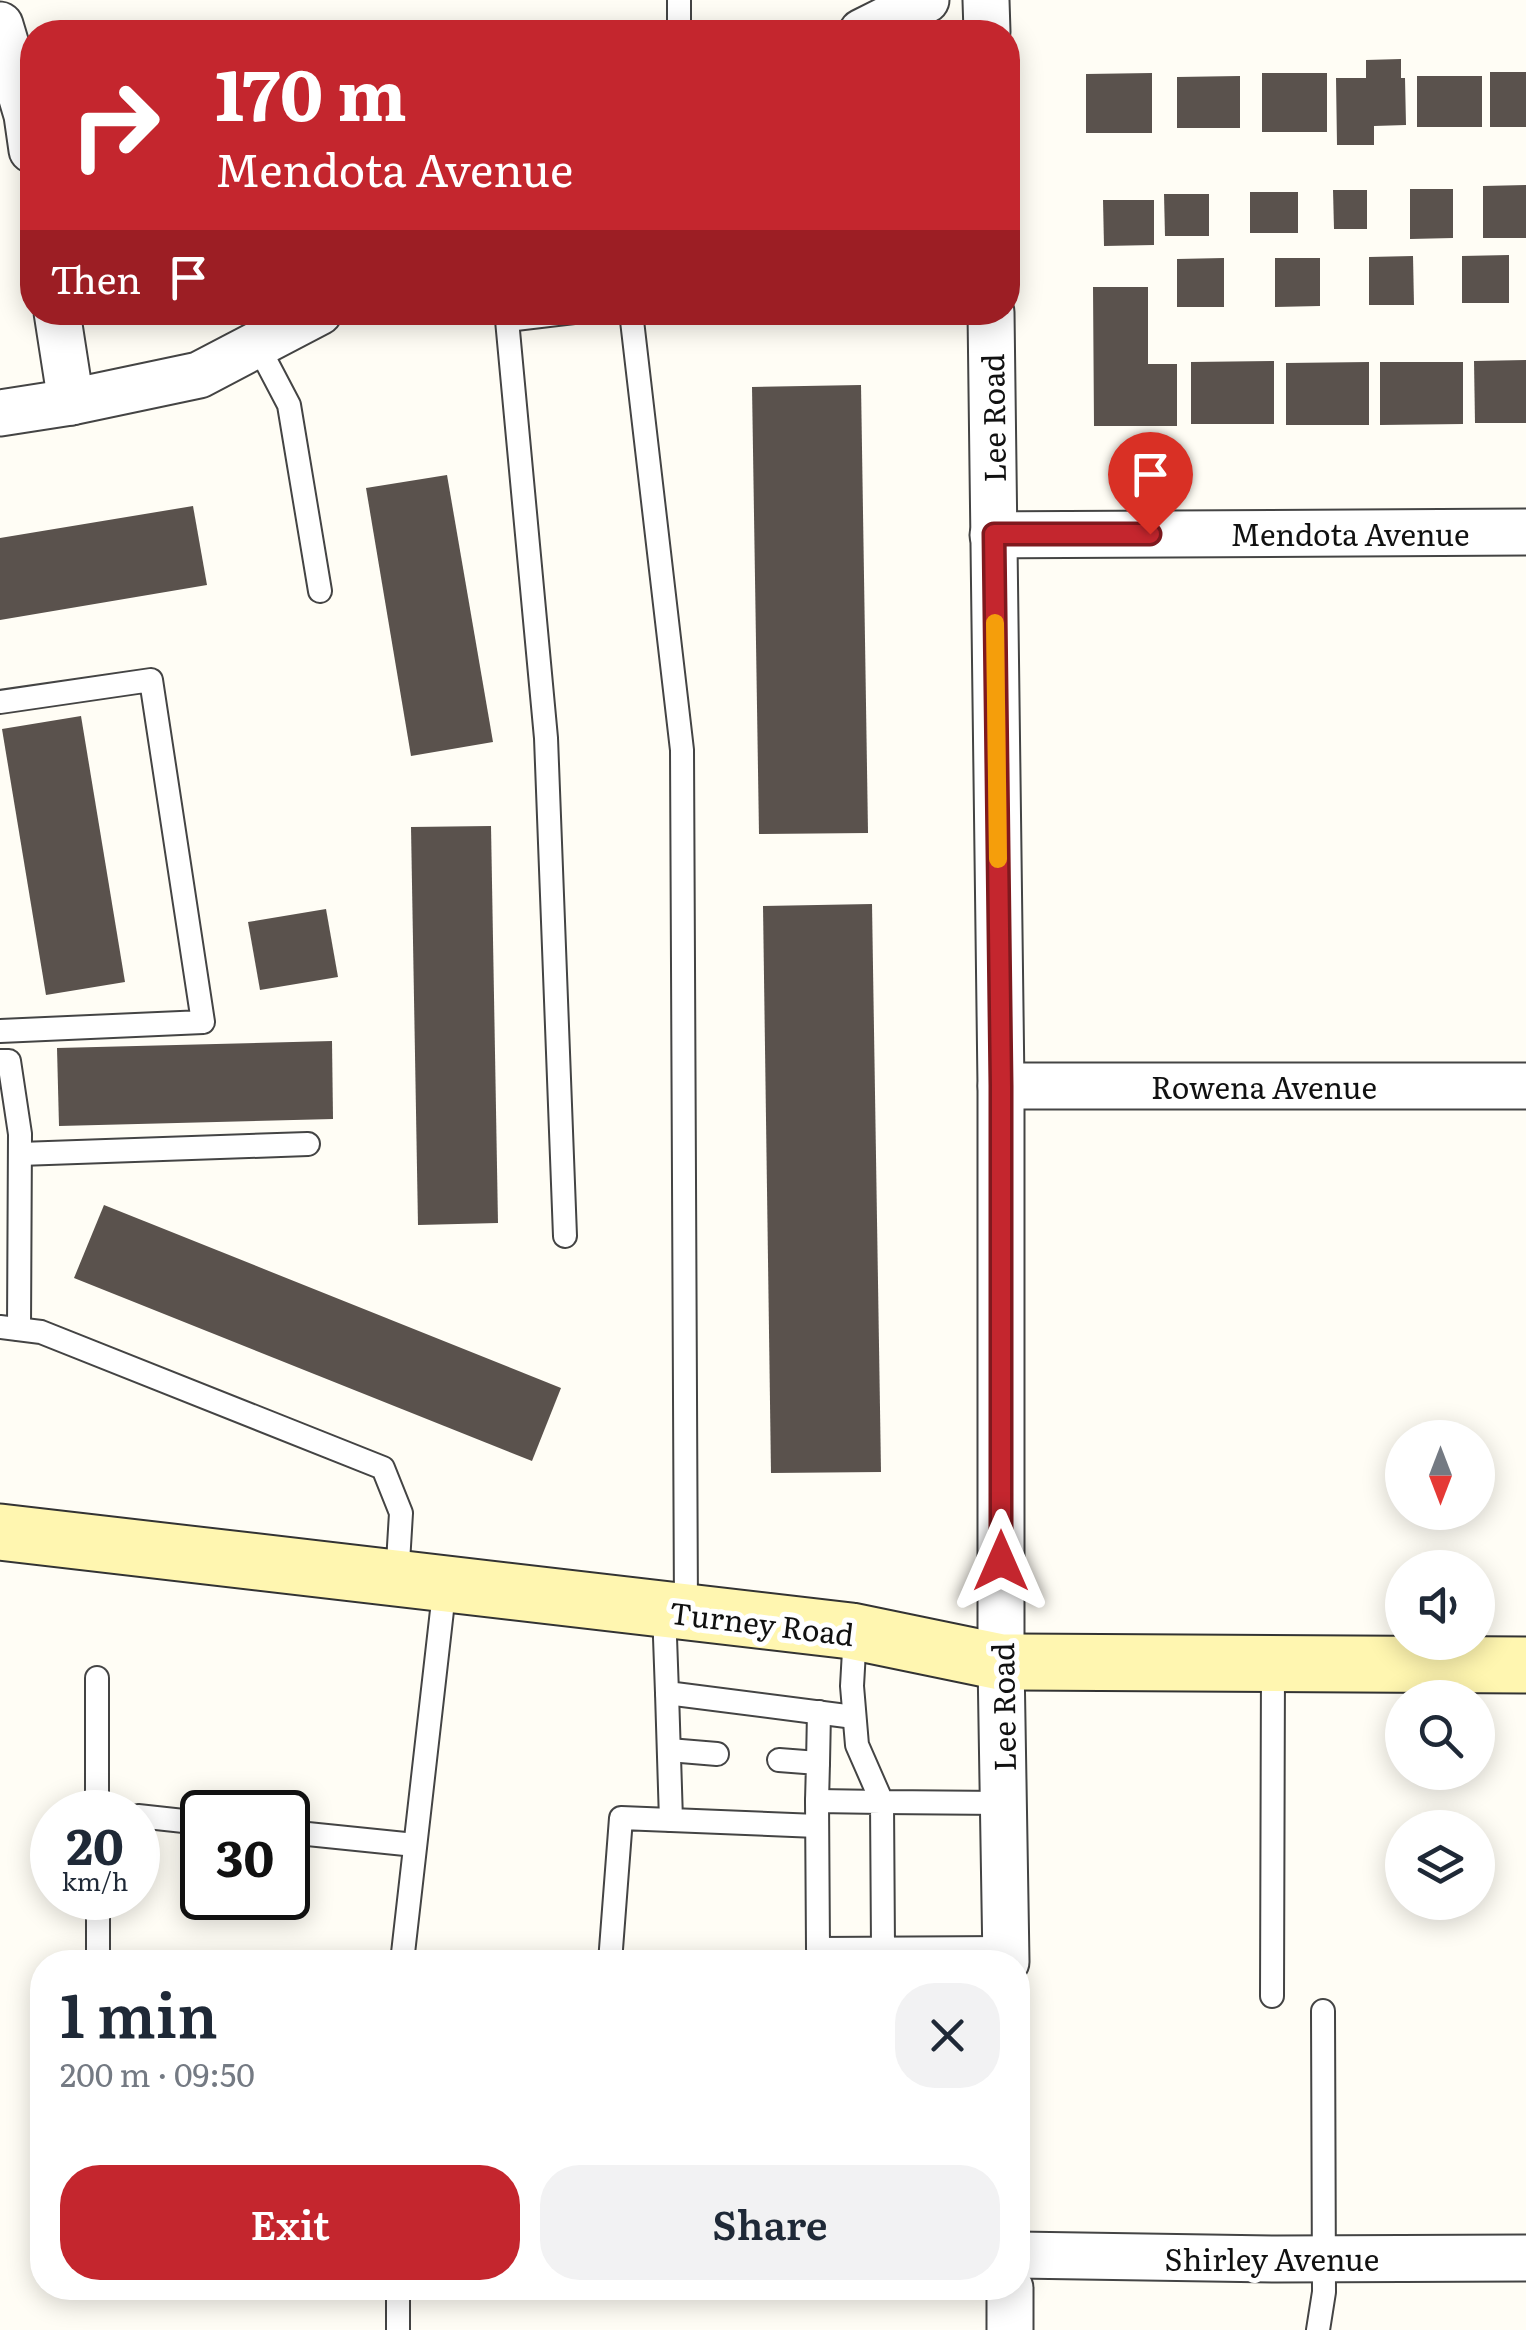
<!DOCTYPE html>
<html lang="en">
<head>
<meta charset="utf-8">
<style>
  :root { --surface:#fff; --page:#f2f2f3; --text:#1f2937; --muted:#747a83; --accent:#c4262e }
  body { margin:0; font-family:Literata,serif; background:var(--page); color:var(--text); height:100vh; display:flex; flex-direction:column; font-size:38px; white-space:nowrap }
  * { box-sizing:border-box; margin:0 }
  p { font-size:32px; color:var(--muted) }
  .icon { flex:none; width:55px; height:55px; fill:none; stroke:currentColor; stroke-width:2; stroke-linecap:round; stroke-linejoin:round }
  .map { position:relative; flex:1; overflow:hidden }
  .panel { position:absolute; left:30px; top:1950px; width:1000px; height:350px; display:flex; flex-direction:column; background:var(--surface); border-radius:40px; box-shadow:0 5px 25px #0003 }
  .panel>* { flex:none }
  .hud { position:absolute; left:20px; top:20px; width:1000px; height:305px; border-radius:40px; box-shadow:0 5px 25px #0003; background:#c4262e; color:#fff; overflow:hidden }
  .needle { width:65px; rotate:180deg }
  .tools { position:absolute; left:1385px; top:1420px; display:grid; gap:20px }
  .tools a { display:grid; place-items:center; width:110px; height:110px; border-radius:50%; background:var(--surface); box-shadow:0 5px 25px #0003; font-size:50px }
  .speed { position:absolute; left:30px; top:1790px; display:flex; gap:20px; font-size:50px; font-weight:700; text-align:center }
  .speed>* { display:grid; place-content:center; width:130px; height:130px; border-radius:50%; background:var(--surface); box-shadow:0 5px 25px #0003; line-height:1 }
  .speed small { font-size:25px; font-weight:400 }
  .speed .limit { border:5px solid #111; border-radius:15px; background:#fff; color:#111 }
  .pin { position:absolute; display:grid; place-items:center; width:85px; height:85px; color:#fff; margin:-102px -42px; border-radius:50% 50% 50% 0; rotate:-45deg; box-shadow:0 0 10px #0007 }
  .pin .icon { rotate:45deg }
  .me { position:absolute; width:110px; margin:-55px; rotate:0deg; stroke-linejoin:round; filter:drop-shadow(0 0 8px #0008) }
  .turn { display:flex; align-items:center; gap:35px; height:210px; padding:0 30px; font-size:45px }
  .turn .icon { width:130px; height:130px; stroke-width:2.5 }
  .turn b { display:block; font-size:70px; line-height:85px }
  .then { display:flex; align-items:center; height:95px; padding:0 30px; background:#0003; gap:20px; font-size:38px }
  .round { display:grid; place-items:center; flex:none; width:105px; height:105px; border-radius:40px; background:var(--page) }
  .headline { display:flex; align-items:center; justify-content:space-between; height:170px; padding:0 30px }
  h1 { font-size:60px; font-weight:600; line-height:75px }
  .action { display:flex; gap:20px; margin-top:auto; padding:20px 30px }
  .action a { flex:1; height:115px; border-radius:40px; background:var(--accent); color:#fff; font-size:40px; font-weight:600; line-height:115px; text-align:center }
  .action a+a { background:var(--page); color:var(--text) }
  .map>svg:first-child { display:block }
  .building { fill:#5a524d }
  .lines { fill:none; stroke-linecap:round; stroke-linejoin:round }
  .lane-casing { stroke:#444; stroke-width:26 }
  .street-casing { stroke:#444; stroke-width:49 }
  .secondary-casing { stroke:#333; stroke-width:59 }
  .lane { stroke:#fff; stroke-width:22 }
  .street { stroke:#fff; stroke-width:45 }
  .secondary { stroke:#fff6b0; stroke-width:55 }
  .route-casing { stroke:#7f191e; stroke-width:25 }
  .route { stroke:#c4262e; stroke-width:18 }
  .slow { stroke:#f59e0b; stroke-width:18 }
  .labels { text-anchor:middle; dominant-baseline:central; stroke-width:10; stroke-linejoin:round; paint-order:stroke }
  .street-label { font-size:30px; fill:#111; stroke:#fff }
</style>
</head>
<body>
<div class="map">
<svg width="1526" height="2330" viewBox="0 0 1526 2330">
  <rect width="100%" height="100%" fill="#fffdf5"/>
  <!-- building -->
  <g class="building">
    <path d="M1401,59V78H1405L1406,125L1374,126V145H1337L1336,78H1366V60Z"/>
    <rect x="1490" y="72" width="36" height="55"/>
    <path d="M1152,73V133H1086V74Z"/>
    <rect x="1262" y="73" width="65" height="59"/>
    <path d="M1240,76V128H1177V77Z"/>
    <rect x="1417" y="76" width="65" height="51"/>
    <path d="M1526,185V238H1483V186Z"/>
    <path d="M1410,189H1453V238L1410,239Z"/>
    <path d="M1333,190H1367V229H1334Z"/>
    <rect x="1250" y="192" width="48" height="41"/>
    <path d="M1164,194H1209V236H1165Z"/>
    <path d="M1103,200H1154V245L1104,246Z"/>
    <path d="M1509,255V303H1462V256Z"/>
    <path d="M1413,256L1414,305H1369V257Z"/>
    <path d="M1224,258V307H1177V259Z"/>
    <path d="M1275,258H1320V306L1275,307Z"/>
    <path d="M1093,287H1148V364H1177V426H1094Z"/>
    <path d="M1526,360V423H1475L1474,361Z"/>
    <path d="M1274,361V424H1191V362Z"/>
    <path d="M1369,362V425H1286V363Z"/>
    <path d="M1380,362H1463V424L1380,425Z"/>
    <path d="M861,385L868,833L759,834L752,387Z"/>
    <path d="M447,475L493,742L411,756L366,488Z"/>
    <path d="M193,506L207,585L0,620V538Z"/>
    <path d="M81,716L125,982L46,995L2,729Z"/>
    <path d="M491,826L498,1223L418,1225L411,827Z"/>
    <path d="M872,904L881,1472L771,1473L763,906Z"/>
    <path d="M326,909L338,977L260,990L248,922Z"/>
    <path d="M332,1041L333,1119L59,1126L57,1048Z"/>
    <path d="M104,1205L561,1388L532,1461L74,1278Z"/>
  </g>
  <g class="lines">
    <!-- lane casing -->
    <g class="lane-casing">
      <g id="lane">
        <path d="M679,0V32"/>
        <path d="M504,312L507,320L574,312"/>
        <path d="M631,312L682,750L686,1612"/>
        <path d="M507,320L546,738L565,1236"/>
        <path d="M257,344L289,405L320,591"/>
        <path d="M0,702L151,680L203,1022L0,1031"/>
        <path d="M0,1061H9L20,1134L19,1329"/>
        <path d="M20,1154L308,1144"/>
        <path d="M0,1327L41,1332L383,1468L401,1513L397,1579"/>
        <path d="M664,1610L667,1693L854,1717"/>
        <path d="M855,1633L852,1686L857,1745L882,1802L1003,1803"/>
        <path d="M97,1678V1812"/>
        <path d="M667,1693L671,1820L817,1826"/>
        <path d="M669,1750L717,1754"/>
        <path d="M779,1760L818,1763L817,1801"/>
        <path d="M818,1763L819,1712"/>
        <path d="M138,1816L202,1823"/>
        <path d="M288,1832L415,1845"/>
        <path d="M98,1898V1962"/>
        <path d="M883,1948L882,1802L817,1801L818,1949L1006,1948"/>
        <path d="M402,1962L445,1584"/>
        <path d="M610,1962L621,1818L671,1820"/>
        <path d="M1272,1996L1273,1664"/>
        <path d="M398,2288V2330"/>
        <path d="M1318,2330L1324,2292L1323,2011"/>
      </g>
    </g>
    <!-- street casing -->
    <g class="street-casing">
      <g id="street">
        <path d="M986,0L987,32"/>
        <path d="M0,25L27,115L32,150"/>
        <path d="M862,32L926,0"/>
        <path d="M57,312L71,402"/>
        <path d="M991,312L1001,1086V1662L1006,1962"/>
        <path d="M0,413L71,402L199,375L319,312"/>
        <path d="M993,535L1526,532"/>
        <path d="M1001,1086H1526"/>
        <path d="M1018,2255L1277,2259L1526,2258"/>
        <path d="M1010,2288V2330"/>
      </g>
    </g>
    <!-- secondary casing -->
    <g class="secondary-casing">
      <path id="secondary" d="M0,1532L851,1631L1001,1662L1526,1665"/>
    </g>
    <!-- lane -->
    <use href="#lane" class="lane"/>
    <!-- street -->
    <use href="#street" class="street"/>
    <!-- secondary -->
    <use href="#secondary" class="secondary"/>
  </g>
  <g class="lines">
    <!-- route casing -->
    <g class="route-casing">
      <path id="route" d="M1001,1561V1086L994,534H1150"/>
    </g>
    <!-- route -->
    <use href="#route" class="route"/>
    <!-- slow -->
    <path class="slow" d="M995,623L998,859"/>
  </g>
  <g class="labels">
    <!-- street labels -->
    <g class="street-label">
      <text transform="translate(992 418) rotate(-91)">Lee Road</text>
      <text x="1350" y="533">Mendota Avenue</text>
      <text x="1264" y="1086">Rowena Avenue</text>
      <text transform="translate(762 1622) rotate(7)">Turney Road</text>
      <text transform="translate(1002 1707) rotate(-91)">Lee Road</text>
      <text x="1272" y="2258">Shirley Avenue</text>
    </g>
  </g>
</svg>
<div class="tools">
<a><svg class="needle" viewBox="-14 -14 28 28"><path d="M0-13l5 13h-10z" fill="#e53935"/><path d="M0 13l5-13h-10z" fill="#747a83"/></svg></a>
<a><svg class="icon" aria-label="sound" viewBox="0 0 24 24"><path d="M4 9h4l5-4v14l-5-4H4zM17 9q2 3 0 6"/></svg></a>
<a><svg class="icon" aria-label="search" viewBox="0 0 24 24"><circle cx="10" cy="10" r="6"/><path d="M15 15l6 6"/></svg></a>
<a><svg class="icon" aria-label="layers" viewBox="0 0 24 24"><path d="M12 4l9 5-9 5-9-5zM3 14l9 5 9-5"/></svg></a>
</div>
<div class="speed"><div>20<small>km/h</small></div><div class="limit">30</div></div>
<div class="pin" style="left:1150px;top:534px;background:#d93025"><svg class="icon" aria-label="arrive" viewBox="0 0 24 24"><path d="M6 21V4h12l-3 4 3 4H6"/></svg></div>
<svg class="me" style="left:1001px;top:1561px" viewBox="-20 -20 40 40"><path d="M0-17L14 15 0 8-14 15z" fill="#c4262e" stroke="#fff" stroke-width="4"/></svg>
<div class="hud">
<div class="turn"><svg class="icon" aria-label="right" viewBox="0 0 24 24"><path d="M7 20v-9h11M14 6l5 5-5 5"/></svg><div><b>170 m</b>Mendota Avenue</div></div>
<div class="then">Then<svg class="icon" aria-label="arrive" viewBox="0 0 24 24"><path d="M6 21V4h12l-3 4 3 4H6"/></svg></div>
</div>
<section class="panel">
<div class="headline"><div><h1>1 min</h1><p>200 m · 09:50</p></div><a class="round"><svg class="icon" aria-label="close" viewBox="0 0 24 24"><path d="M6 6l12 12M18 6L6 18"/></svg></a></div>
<div class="action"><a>Exit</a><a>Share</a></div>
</section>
</div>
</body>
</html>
